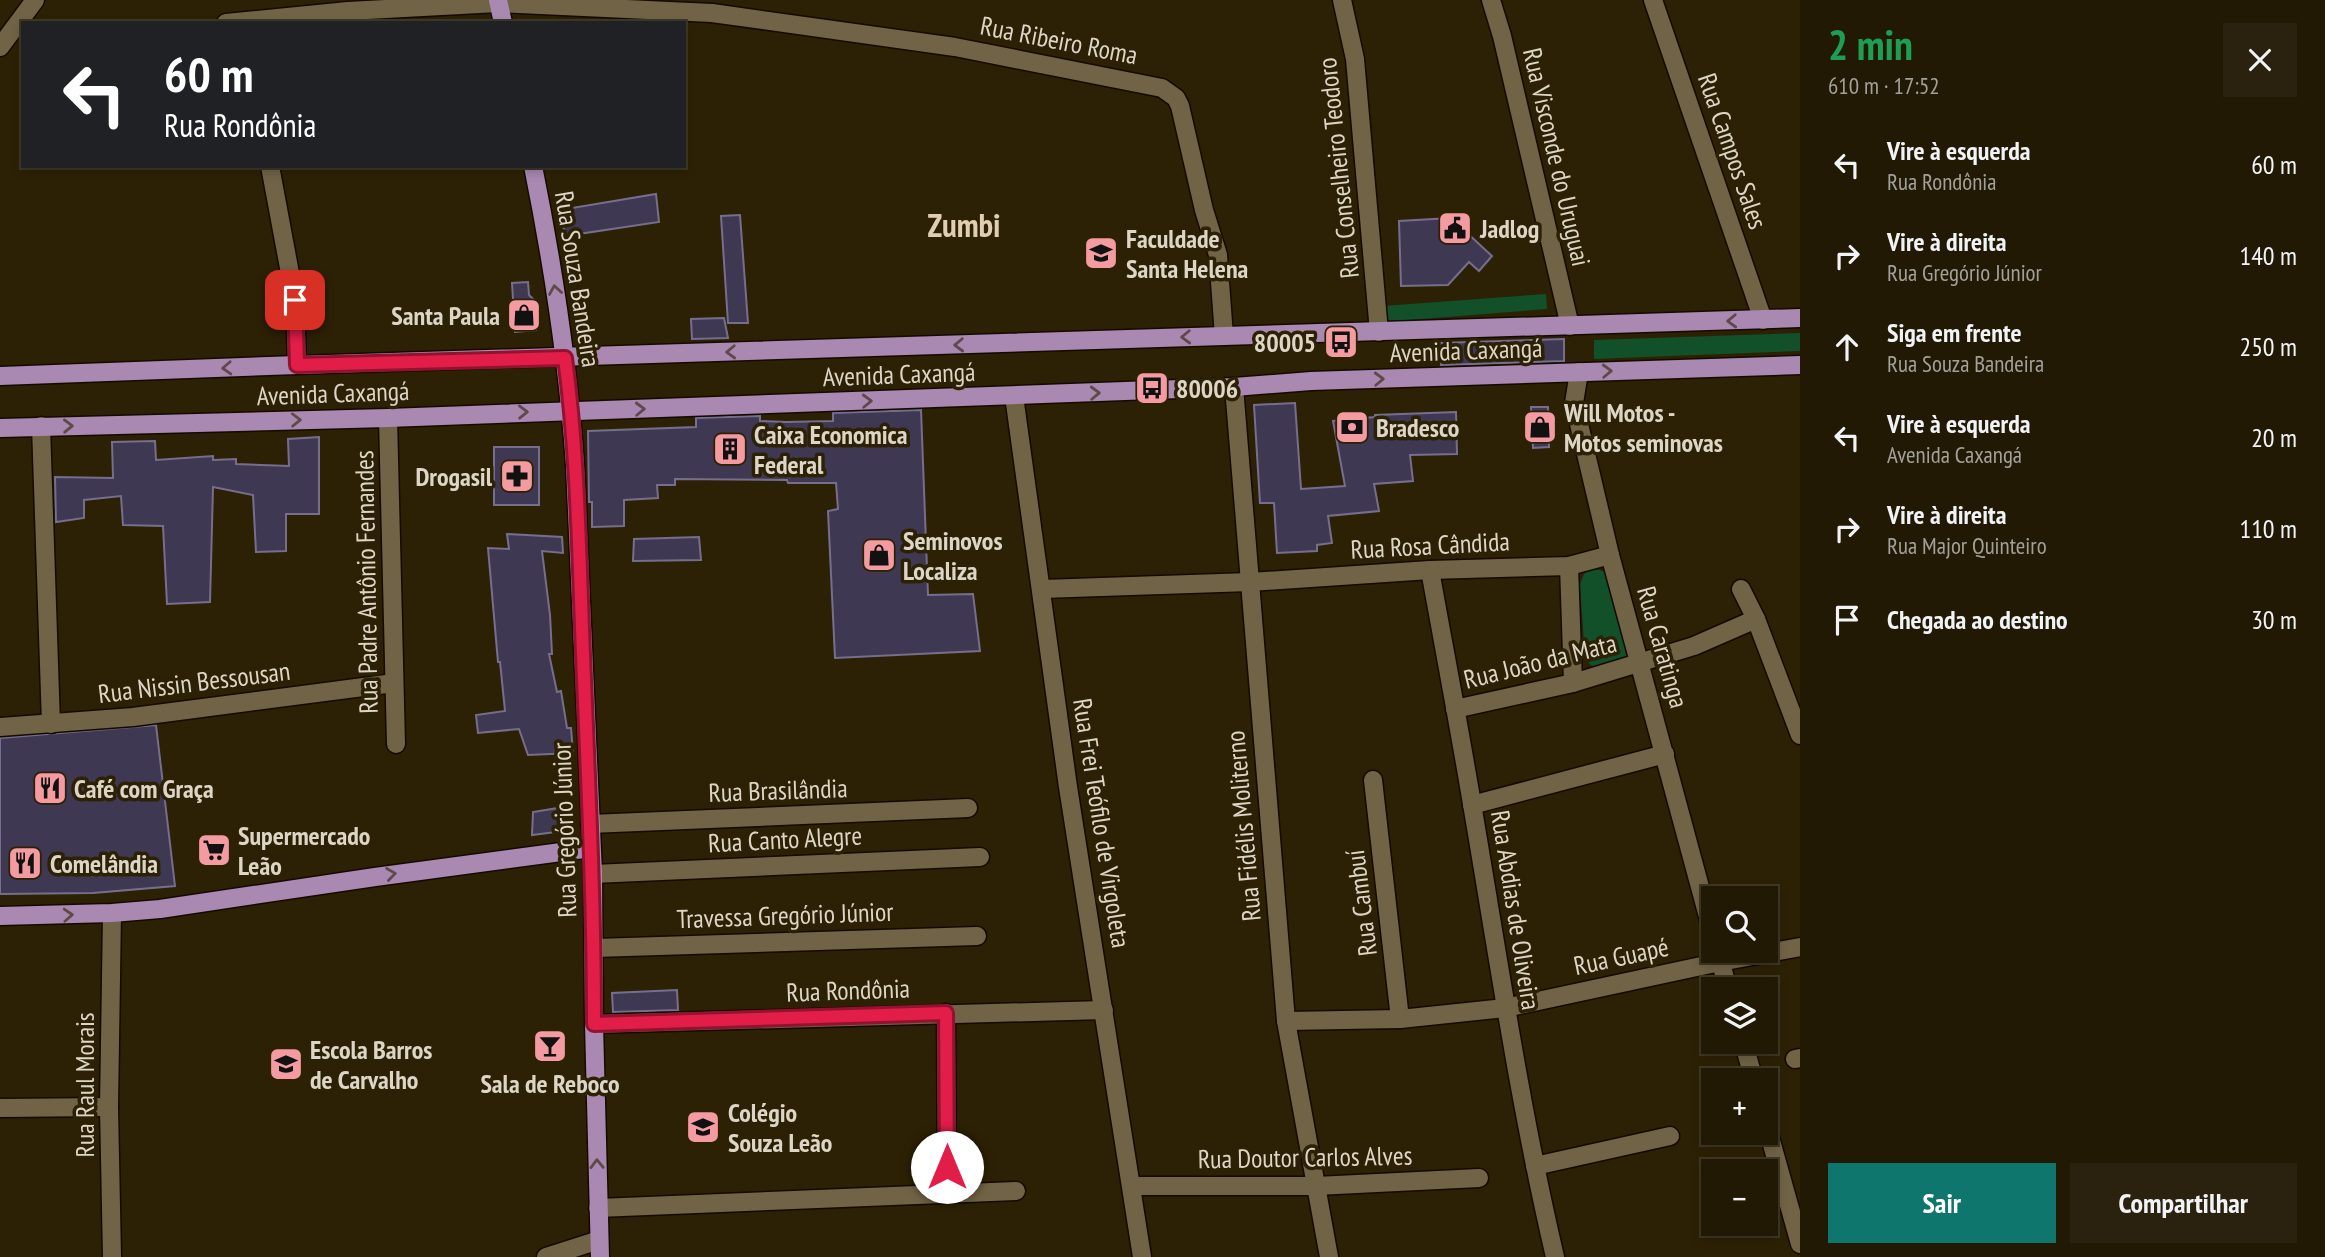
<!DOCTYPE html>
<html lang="pt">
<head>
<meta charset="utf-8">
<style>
  :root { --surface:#221904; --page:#2a220e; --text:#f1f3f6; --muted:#a2a09a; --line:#3f3826; --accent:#0f766e }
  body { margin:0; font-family:"PT Sans Narrow",sans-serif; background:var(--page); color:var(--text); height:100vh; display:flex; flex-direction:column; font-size:26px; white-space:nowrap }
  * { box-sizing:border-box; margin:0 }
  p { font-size:23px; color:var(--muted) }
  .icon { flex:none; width:38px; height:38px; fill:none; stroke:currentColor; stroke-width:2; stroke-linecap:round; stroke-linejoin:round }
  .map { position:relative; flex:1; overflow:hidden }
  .drawer { display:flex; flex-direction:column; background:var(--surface); width:525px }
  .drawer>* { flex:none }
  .top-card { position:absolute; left:21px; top:21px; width:665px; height:147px; border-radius:0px; box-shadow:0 4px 10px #0003,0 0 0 2px var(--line); background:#202124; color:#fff; overflow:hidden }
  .fabs { position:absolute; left:1701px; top:886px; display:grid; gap:14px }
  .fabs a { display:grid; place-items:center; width:77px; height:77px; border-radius:0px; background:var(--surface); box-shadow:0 4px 10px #0003,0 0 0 2px var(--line); font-size:35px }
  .pin { position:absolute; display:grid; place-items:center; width:60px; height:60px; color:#fff; margin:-30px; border-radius:14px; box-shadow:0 4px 10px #0006 }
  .me { position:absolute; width:77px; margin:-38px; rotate:0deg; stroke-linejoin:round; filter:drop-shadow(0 0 5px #0008) }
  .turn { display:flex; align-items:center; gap:24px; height:147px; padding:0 28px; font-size:32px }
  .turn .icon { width:91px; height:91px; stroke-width:2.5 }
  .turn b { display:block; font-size:49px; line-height:60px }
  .round { display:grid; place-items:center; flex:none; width:74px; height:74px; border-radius:0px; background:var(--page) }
  .head { display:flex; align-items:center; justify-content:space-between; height:119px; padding:0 28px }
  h1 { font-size:42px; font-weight:800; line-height:52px; color:#1e9e55 }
  .button { display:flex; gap:14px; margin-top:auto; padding:14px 28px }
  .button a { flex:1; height:80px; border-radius:0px; background:var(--accent); color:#fff; font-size:28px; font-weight:800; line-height:80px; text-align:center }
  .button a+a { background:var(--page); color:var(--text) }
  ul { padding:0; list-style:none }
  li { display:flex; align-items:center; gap:21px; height:91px; padding:0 28px }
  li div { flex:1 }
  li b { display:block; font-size:26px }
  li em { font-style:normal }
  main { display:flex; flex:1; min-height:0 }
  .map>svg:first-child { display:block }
  .green { fill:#125029 }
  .building { fill:#3e3852; stroke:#756f8d; stroke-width:2 }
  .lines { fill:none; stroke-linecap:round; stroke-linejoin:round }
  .minor-casing { stroke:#150a00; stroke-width:21 }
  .major-casing { stroke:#150a00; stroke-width:21 }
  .minor { stroke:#716346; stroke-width:18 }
  .major { stroke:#a988b2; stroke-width:18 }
  .oneway { stroke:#5f4a4a }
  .route-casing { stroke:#92132f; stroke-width:18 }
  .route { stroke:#e11d48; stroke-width:12 }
  .labels { text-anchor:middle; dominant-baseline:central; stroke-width:7; stroke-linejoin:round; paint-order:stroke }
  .street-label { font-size:26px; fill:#ddd5c6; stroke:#2d2105 }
  .poi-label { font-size:26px; font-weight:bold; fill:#ddd5c6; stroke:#2d2105; text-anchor:start }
  .district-label { font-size:33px; font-weight:bold; fill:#dfcfb0; stroke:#2d2105 }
</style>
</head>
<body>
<main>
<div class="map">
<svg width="1800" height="1257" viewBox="0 0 1800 1257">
  <rect width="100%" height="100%" fill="#2d2105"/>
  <!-- green -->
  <g class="green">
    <path d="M1546,294L1547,309L1384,322L1383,306Z"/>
    <path d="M1800,333V351L1594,359V340Z"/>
    <path d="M1592,568L1606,572L1629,654L1627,659L1594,668L1585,659L1580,584L1584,574Z"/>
  </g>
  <!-- building -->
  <g class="building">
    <path d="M656,194L659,222L565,236L560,210Z"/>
    <path d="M740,215L748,323H728L721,216Z"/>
    <path d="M1451,218L1492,256L1479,271L1469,262L1448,285L1401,286L1399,221Z"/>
    <path d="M528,282L529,295L534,300L536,330L515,332L512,283Z"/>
    <path d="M724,318L728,338L692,339L691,319Z"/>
    <path d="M1564,339V361L1441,365L1440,343Z"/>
    <path d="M1295,403L1301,489L1345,486L1333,421L1375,417V415L1456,412L1457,454L1410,455L1413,481L1374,484L1379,511L1328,516L1332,543L1317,545V551L1277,553L1274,503H1260L1254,405Z"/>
    <path d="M1531,407H1548L1549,447L1533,448Z"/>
    <path d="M921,410L928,595L973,594L980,651L835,658L828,511L838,509L836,483H788L787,480L675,479V485H657L658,498L624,500V526L592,527V502H589L588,431L696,427V418L760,416V421L786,422L833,421V413Z"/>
    <path d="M319,437V514H286V551L256,552L253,495L213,487L210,602L167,604L163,526L123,525L121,496L84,500V518L56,522L55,477L113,478L112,442L155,441L156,460L213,456V460L236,459V464L289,466L288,439Z"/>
    <rect x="494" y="447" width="45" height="58"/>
    <path d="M507,534L562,537L563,553L542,551L550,615L552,654H549L557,692L561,691L567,728H571L573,753L528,755L519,729L478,733L476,715L505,711L500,662H498L488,548L509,549Z"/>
    <path d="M699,537L701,560L633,561L634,539Z"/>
    <path d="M156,725L175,886L93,893L0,894V738Z"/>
    <path d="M558,808L564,831L532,835L533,812Z"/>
    <path d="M677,990L678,1010L613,1012L612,993Z"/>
  </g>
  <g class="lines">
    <!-- minor casing -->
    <g class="minor-casing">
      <g id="minor">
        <path d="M1342,0L1355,59L1379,332"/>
        <path d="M1491,0L1502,36L1570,326"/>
        <path d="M1653,0L1763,320"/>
        <path d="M226,23L348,11L498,3L712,13L955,47L1162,88L1176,98L1180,106L1204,210L1218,255L1224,336"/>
        <path d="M0,47L35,0"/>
        <path d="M270,166L295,300L297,365"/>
        <path d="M1579,372L1574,403L1610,555L1713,935"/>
        <path d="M1234,387L1286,1021L1329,1257"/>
        <path d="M1014,396L1068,787L1142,1257"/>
        <path d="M388,418L396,744"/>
        <path d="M41,426L51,724"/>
        <path d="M1569,566L1573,683"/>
        <path d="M1430,570C1444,648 1459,726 1472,804C1498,956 1520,1108 1555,1257"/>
        <path d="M1042,589L1250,582L1430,570L1569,566L1610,555"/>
        <path d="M1741,589L1756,619L1800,735"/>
        <path d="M1455,709L1573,683L1694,646L1756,619"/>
        <path d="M0,727L133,717L394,683"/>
        <path d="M1373,780L1400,1019"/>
        <path d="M1472,805L1665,754"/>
        <path d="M590,824L968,808"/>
        <path d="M593,874L980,857"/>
        <path d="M595,948L977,936"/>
        <path d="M1718,952L1728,989"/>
        <path d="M946,1013L947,1193"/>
        <path d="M1286,1021L1400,1019L1505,1008L1720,962L1800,947"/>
        <path d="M594,1024L1104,1010"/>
        <path d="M1743,1041L1754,1080"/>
        <path d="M1795,1059L1800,1058"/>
        <path d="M0,1108L109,1107"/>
        <path d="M1766,1123L1800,1244"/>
        <path d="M1535,1166L1670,1136"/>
        <path d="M1132,1186H1316L1479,1178"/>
        <path d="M598,1208L1016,1191"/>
        <path d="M112,1257L109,1107L112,913"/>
        <path d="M546,1257L599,1240"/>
      </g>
    </g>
    <!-- major casing -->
    <g class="major-casing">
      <g id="major">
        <path d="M498,0L503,23"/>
        <path d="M533,166C553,265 568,364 575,465L593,874L594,1024L600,1257"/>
        <path d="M0,376L297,365L1800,318"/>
        <path d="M0,428L388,418L1234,387L1311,381L1800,365"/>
        <path d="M0,916L112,913L160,909L375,877L591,848"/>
      </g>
    </g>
    <!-- minor -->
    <use href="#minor" class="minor"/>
    <!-- major -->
    <use href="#major" class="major"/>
  </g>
  <!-- one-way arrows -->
  <defs><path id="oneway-chevron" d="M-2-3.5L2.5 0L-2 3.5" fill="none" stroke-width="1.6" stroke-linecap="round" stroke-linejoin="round" transform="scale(1.75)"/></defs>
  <g class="oneway">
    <use href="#oneway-chevron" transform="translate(555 290) rotate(-99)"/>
    <use href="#oneway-chevron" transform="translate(1732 321) rotate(178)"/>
    <use href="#oneway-chevron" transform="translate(1186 337) rotate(178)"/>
    <use href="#oneway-chevron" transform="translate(959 345) rotate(178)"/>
    <use href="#oneway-chevron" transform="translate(731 352) rotate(178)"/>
    <use href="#oneway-chevron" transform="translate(227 368) rotate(177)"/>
    <use href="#oneway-chevron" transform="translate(1607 371) rotate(-2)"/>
    <use href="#oneway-chevron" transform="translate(1379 379) rotate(-2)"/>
    <use href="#oneway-chevron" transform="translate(1095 393) rotate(-2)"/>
    <use href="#oneway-chevron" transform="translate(867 401) rotate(-2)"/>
    <use href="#oneway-chevron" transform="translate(640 409) rotate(-2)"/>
    <use href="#oneway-chevron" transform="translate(523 412) rotate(-1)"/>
    <use href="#oneway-chevron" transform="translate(296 420) rotate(-1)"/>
    <use href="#oneway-chevron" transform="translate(68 426) rotate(-1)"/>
    <use href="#oneway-chevron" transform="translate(391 874) rotate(-8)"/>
    <use href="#oneway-chevron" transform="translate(68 915) rotate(-3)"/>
    <use href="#oneway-chevron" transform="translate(597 1164) rotate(-91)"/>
  </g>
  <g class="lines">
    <!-- route casing -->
    <g class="route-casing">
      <path id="route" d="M295,300L297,365L565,358C578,456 579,555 583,654C588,777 594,900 594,1024L946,1013L947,1167"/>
    </g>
    <!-- route -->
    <use href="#route" class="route"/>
  </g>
  <!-- icons -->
  <defs>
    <g id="civic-square" transform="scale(1.75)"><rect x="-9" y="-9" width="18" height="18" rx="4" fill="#f49aa1" stroke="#2d2105"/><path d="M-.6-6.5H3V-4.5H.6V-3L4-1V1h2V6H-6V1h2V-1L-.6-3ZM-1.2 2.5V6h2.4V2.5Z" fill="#111"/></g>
    <g id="university-square" transform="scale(1.75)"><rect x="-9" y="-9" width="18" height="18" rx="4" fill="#f49aa1" stroke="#2d2105"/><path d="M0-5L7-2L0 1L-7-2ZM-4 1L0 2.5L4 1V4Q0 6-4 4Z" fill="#111"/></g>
    <g id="shop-square" transform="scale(1.75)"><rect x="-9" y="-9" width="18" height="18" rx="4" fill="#f49aa1" stroke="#2d2105"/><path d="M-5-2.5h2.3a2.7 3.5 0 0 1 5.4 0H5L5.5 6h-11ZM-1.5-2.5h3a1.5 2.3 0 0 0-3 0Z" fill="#111"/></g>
    <g id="bus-square" transform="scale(1.75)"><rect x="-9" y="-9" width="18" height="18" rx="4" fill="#f49aa1" stroke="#2d2105"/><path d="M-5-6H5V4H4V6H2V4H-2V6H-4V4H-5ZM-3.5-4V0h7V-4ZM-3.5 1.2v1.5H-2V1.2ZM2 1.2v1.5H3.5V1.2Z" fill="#111"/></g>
    <g id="bank-square" transform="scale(1.75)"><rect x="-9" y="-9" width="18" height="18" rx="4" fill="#f49aa1" stroke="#2d2105"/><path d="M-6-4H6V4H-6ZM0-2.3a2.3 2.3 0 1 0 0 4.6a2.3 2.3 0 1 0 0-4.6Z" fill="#111"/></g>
    <g id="building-square" transform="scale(1.75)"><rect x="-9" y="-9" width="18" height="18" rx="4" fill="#f49aa1" stroke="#2d2105"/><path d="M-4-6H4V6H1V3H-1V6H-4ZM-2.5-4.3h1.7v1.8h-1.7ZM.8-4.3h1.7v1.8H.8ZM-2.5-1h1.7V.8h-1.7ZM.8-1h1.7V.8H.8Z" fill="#111"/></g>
    <g id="pharmacy-square" transform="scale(1.75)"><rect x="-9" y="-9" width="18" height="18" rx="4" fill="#f49aa1" stroke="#2d2105"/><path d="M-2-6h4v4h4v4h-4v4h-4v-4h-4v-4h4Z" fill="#111"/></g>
    <g id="restaurant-square" transform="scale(1.75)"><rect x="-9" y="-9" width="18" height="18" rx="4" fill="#f49aa1" stroke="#2d2105"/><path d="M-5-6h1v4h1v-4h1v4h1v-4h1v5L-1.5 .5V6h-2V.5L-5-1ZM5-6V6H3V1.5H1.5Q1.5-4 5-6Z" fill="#111"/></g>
    <g id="supermarket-square" transform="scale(1.75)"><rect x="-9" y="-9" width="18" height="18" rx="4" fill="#f49aa1" stroke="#2d2105"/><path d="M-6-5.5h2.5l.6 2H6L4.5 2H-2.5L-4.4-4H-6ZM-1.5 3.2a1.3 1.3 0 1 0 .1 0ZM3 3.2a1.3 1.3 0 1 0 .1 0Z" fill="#111"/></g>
    <g id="bar-square" transform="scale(1.75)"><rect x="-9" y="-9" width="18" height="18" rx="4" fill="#f49aa1" stroke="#2d2105"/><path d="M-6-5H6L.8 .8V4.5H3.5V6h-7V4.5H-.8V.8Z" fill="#111"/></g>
    <g id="school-square" transform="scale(1.75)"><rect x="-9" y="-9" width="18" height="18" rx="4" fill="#f49aa1" stroke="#2d2105"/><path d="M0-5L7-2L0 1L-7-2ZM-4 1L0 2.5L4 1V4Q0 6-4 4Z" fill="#111"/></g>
  </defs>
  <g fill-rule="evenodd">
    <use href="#civic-square" x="1455" y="228"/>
    <use href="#university-square" x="1101" y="253"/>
    <use href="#shop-square" x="524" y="315"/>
    <use href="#bus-square" x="1341" y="342"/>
    <use href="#bus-square" x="1152" y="388"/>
    <use href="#bank-square" x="1352" y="427"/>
    <use href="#shop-square" x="1540" y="427"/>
    <use href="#building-square" x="730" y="449"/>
    <use href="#pharmacy-square" x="517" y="476"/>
    <use href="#shop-square" x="879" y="555"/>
    <use href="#restaurant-square" x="50" y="788"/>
    <use href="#supermarket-square" x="214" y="850"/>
    <use href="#restaurant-square" x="25" y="863"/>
    <use href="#bar-square" x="550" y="1046"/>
    <use href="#school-square" x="286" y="1064"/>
    <use href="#school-square" x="703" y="1127"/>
  </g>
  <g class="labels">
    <!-- street labels -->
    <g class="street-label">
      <text transform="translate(1059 40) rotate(11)">Rua Ribeiro Roma</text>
      <text transform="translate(1733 151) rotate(71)">Rua Campos Sales</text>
      <text transform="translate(1557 157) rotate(77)">Rua Visconde do Uruguai</text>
      <text transform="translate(1338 168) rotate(-96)">Rua Conselheiro Teodoro</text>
      <text transform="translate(578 279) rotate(81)">Rua Souza Bandeira</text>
      <text transform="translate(1466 350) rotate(-2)">Avenida Caxangá</text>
      <text transform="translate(899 374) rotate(-2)">Avenida Caxangá</text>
      <text transform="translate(333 393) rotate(-2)">Avenida Caxangá</text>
      <text transform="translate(1430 545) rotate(-3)">Rua Rosa Cândida</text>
      <text transform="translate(366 582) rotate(-91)">Rua Padre Antônio Fernandes</text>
      <text transform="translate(1663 647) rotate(74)">Rua Caratinga</text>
      <text transform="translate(1540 661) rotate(-14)">Rua João da Mata</text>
      <text transform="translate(194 682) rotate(-7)">Rua Nissin Bessousan</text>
      <text transform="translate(778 790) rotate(-2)">Rua Brasilândia</text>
      <text transform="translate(1102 823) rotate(81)">Rua Frei Teófilo de Virgoleta</text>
      <text transform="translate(1243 826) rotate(-95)">Rua Fidélis Moliterno</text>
      <text transform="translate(564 830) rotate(-92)">Rua Gregório Júnior</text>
      <text transform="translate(785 839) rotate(-3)">Rua Canto Alegre</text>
      <text transform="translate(1361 903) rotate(-97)">Rua Cambuí</text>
      <text transform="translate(1516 910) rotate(81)">Rua Abdias de Oliveira</text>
      <text transform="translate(785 915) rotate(-2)">Travessa Gregório Júnior</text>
      <text transform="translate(1621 956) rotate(-12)">Rua Guapé</text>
      <text transform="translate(848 990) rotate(-2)">Rua Rondônia</text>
      <text transform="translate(84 1085) rotate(-90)">Rua Raul Morais</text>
      <text transform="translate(1305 1157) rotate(-1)">Rua Doutor Carlos Alves</text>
    </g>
    <!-- poi labels -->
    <g class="poi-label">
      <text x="1480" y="228">Jadlog</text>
      <text x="1126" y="238">Faculdade<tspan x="1126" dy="30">Santa Helena</tspan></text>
      <text x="500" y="315" text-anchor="end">Santa Paula</text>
      <text x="1316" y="342" text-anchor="end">80005</text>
      <text x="1176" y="388">80006</text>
      <text x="1564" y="412">Will Motos -<tspan x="1564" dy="30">Motos seminovas</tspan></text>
      <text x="1376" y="427">Bradesco</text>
      <text x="754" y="434">Caixa Economica<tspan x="754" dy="30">Federal</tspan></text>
      <text x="492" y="476" text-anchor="end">Drogasil</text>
      <text x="903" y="540">Seminovos<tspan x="903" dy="30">Localiza</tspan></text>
      <text x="74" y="788">Café com Graça</text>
      <text x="238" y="835">Supermercado<tspan x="238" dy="30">Leão</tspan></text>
      <text x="50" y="863">Comelândia</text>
      <text x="310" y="1049">Escola Barros<tspan x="310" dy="30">de Carvalho</tspan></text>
      <text x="550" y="1083" text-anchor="middle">Sala de Reboco</text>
      <text x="728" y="1112">Colégio<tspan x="728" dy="30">Souza Leão</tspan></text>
    </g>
    <!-- district labels -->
    <g class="district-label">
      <text x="964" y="224">Zumbi</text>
    </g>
  </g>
</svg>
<div class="fabs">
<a><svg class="icon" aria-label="search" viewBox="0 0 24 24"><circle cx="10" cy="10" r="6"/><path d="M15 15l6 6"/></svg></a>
<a><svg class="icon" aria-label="layers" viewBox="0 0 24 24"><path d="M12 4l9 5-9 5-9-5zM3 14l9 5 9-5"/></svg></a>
<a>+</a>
<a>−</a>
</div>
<div class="pin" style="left:295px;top:300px;background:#d93025"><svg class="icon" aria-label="arrive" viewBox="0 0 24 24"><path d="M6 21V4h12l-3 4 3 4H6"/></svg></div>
<svg class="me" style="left:947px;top:1167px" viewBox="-20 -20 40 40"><circle r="19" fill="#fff"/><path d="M0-13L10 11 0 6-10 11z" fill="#e11d48"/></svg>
<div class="top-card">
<div class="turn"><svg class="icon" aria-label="left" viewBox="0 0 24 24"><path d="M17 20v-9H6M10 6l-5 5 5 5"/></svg><div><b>60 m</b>Rua Rondônia</div></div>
</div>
</div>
<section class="drawer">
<div class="head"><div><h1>2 min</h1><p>610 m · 17:52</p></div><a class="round"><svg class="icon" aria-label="close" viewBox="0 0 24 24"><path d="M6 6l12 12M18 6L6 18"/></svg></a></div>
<ul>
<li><svg class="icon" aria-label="left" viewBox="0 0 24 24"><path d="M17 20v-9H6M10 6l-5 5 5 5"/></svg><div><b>Vire à esquerda</b><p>Rua Rondônia</p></div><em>60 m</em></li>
<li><svg class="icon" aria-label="right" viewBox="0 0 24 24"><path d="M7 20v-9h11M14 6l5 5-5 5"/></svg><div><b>Vire à direita</b><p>Rua Gregório Júnior</p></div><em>140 m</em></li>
<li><svg class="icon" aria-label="ahead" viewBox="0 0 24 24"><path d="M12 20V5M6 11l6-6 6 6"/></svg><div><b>Siga em frente</b><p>Rua Souza Bandeira</p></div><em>250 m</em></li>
<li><svg class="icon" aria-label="left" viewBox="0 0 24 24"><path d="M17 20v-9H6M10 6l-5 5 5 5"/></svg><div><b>Vire à esquerda</b><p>Avenida Caxangá</p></div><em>20 m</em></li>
<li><svg class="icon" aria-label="right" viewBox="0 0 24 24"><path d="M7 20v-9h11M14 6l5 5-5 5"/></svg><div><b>Vire à direita</b><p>Rua Major Quinteiro</p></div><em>110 m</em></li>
<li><svg class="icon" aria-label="arrive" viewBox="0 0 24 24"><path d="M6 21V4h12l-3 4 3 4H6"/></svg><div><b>Chegada ao destino</b></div><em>30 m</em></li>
</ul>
<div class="button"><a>Sair</a><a>Compartilhar</a></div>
</section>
</main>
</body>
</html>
